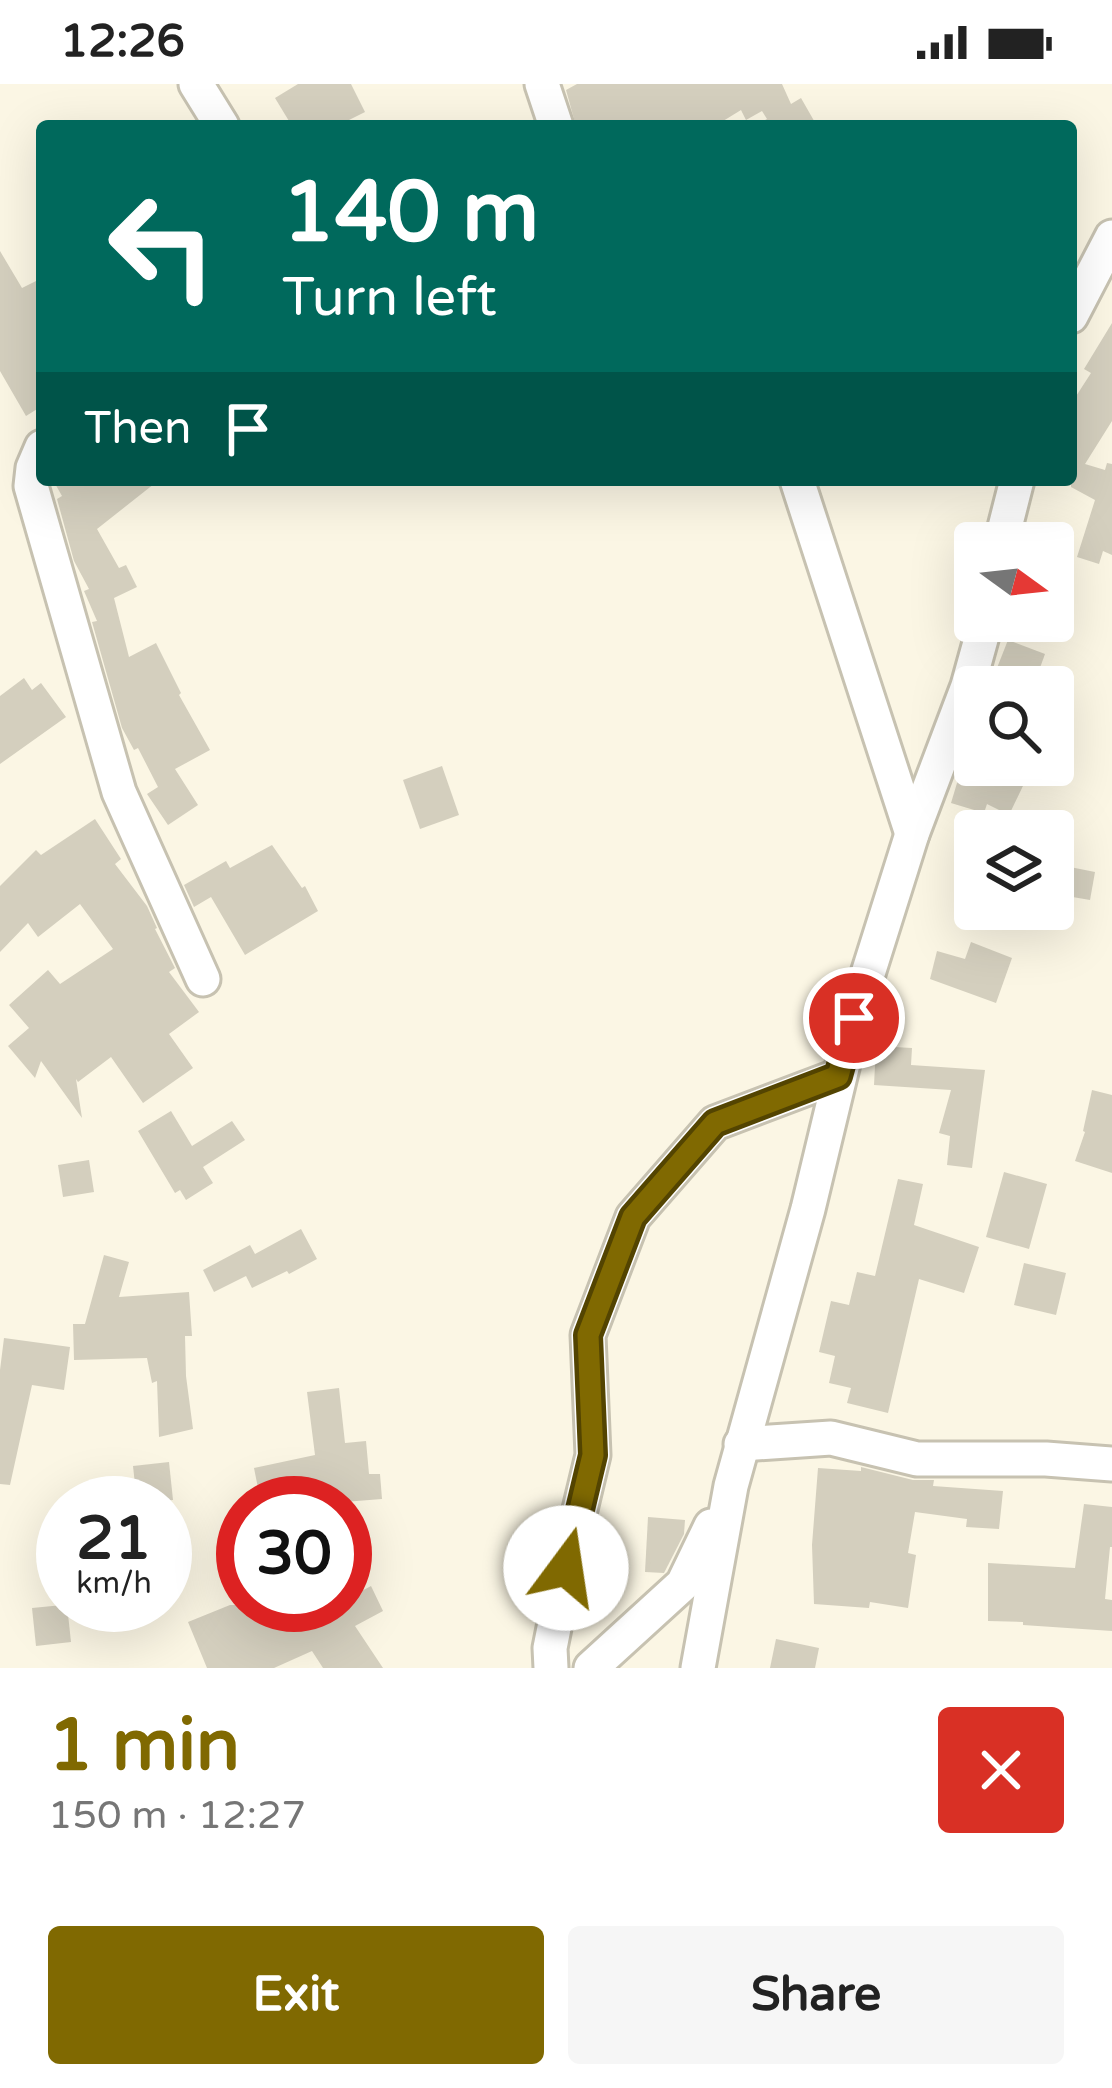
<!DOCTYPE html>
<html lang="en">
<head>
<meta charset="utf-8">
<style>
  :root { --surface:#fff; --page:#f6f6f6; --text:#222; --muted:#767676; --accent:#806901 }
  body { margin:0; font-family:"Varela Round",sans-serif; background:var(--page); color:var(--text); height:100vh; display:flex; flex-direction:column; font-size:45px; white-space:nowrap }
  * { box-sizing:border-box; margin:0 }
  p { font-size:39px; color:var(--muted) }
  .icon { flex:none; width:66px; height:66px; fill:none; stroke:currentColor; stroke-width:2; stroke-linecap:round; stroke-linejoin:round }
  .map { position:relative; height:1584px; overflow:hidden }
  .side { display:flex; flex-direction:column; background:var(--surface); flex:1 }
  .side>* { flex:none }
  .guide { position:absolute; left:36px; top:36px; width:1041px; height:366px; border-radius:12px; box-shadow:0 12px 48px #0002; background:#00695c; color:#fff; overflow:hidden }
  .needle { width:78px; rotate:105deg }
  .buttons { position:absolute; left:954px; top:438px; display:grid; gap:24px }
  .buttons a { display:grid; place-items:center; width:120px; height:120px; border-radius:12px; background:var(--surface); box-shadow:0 12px 48px #0002; font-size:60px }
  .speed { position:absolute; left:36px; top:1392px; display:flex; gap:24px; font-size:60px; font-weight:700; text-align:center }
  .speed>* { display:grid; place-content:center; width:156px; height:156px; border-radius:50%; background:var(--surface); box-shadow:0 12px 48px #0002; line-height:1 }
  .speed small { font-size:30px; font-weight:400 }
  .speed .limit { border:18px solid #d22; background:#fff; color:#111 }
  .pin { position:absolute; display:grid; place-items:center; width:102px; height:102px; color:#fff; margin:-51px; border:6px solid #fff; border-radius:50%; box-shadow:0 3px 12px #0007 }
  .me { position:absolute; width:132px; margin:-66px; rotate:14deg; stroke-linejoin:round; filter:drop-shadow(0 0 9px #0008) }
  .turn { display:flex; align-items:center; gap:42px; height:252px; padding:0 48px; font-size:54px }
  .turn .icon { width:156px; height:156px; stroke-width:2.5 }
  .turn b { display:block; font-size:84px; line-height:102px }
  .then { display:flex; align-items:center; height:114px; padding:0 48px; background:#0003; gap:24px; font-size:45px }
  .round { display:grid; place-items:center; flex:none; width:126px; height:126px; border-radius:12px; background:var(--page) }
  .head { display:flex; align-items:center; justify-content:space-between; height:204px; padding:0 48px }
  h1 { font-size:72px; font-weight:700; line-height:90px; color:var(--accent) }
  .action { display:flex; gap:24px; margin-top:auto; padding:24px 48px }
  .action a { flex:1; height:138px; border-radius:12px; background:var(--accent); color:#fff; font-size:48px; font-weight:700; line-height:138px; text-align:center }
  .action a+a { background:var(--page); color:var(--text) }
  .status { display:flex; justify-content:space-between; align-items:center; height:84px; padding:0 60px; background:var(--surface); direction:ltr }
  .status svg { height:33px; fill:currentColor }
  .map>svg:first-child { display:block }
  .building { fill:#d4cfbe }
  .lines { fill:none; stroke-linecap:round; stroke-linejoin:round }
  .street-casing { stroke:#c7c2b1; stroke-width:39 }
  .street { stroke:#fff; stroke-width:33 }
  .route-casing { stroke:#534401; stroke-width:30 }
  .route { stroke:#806901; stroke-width:21 }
</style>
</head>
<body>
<div class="status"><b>12:26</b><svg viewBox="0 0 49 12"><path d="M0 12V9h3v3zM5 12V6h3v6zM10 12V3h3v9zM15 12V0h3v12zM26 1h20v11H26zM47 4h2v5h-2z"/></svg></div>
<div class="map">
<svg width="1112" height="1584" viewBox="0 0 1112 1584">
  <rect width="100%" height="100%" fill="#fbf6e4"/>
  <!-- building -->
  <g class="building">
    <path d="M298,0H351L365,28L337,42H292L275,14Z"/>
    <path d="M577,0H782L791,20L801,14L817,42H754L767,35L762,27L746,36L741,26L715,42H576L566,6Z"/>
    <path d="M0,167L22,204L42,194V322L26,332L0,287Z"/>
    <path d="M1112,239V337L1085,380L1105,386L1107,379L1112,380V471L1103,467L1099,480L1077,473L1095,416L1071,403V320L1091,289L1084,285Z"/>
    <path d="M53,396H159L97,445L119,484L126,481L137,503L114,514L129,573L156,559L181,609L179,611L210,666L175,685L198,721L168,741L147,710L158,703L138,664L134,666L122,644L92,538L97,537L84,507L89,505L74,477L57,415L62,412Z"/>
    <path d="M1008,556L1045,570L1033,603L995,589Z"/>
    <path d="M24,594L32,606L41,599L66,633L0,680V612Z"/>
    <path d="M969,681H1033L1009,731L987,720L984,729L951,719L960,689L965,690Z"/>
    <path d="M442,682L459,731L420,745L403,696Z"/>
    <path d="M95,735L121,775L115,780L147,822L157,844L155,845L175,884L169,888L199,928L169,950L193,984L143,1019L111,973L78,998L76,995L82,1034L41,977L35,994L8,962L29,944L9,921L48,886L60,900L113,865L80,820L38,853L28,839L0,868V802L36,766L41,771Z"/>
    <path d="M272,761L302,804L305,802L318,827L245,871L211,813L194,823L184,801L226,777L230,784Z"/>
    <path d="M1060,781L1095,788L1090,816L1055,810Z"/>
    <path d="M971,858L1012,874L996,919L930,895L937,867L965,875Z"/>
    <path d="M876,962L912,964L911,981L985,986L972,1084L947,1081L950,1052L939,1049L951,1006L874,1001Z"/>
    <path d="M1092,1006L1112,1011V1089L1075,1077L1085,1048L1083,1047Z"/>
    <path d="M171,1027L192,1062L232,1037L245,1056L203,1083L213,1099L186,1116L180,1106L175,1109L138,1047Z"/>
    <path d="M89,1076L94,1108L63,1113L58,1081Z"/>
    <path d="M1004,1088L1047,1100L1029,1165L986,1153Z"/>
    <path d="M898,1095L923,1100L914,1141L979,1163L964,1209L919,1195L888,1329L847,1319L851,1304L829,1299L835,1272L819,1268L831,1217L849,1221L857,1188L875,1192Z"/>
    <path d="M301,1145L317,1175L289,1190L287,1187L252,1204L246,1192L214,1208L203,1186L250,1161L255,1170Z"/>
    <path d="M104,1171L129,1178L119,1213L189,1208L192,1252H185L186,1292L193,1345L159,1353L157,1297L152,1299L147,1274L74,1276L73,1240H85Z"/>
    <path d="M1024,1179L1066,1189L1056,1231L1014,1221Z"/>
    <path d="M4,1254L70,1263L64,1306L32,1301L10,1401L0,1400V1286Z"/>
    <path d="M339,1304L345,1359L366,1357L369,1390H380L382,1415L331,1419L330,1411L292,1419H261L254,1384L315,1371L307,1308Z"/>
    <path d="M169,1378L173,1416L137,1419L133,1382Z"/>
    <path d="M861,1383L913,1396H934L933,1402L1003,1407L999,1445L966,1443L967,1435L915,1428L908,1469L916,1471L908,1524L870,1518L869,1524L814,1520L812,1461L818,1384L861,1387Z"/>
    <path d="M1084,1420L1112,1423V1463H1110L1105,1515L1112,1516V1547L1023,1541V1538L988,1537V1479L1075,1484Z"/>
    <path d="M648,1433L685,1436L684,1450L664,1489L645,1488Z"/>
    <path d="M371,1502L383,1527L355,1542L383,1584H323L312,1567L274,1584H207L188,1538L230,1521H345V1516Z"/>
    <path d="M63,1521H67L71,1558L36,1562L32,1524Z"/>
    <path d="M776,1555L819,1564L815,1584H770Z"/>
  </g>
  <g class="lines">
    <!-- street casing -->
    <g class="street-casing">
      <g id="street">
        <path d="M196,0L222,42"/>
        <path d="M542,0L556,42"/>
        <path d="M1071,232L1112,153"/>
        <path d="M42,363L33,384L31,402L119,708L203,895"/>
        <path d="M797,396L912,750"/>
        <path d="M1001,459L1017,396"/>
        <path d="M741,1360L831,1354L917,1375H1046L1112,1380"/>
        <path d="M551,1584L550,1564L566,1484L593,1371L588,1251L633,1133L715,1039L839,992"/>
        <path d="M591,1584L683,1500L711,1442"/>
        <path d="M698,1584L731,1402L808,1125L854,934L912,750L968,602L986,537"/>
      </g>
    </g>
    <!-- street -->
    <use href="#street" class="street"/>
  </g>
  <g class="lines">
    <!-- route casing -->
    <g class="route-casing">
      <path id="route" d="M566,1484L593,1371L588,1251L633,1133L715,1039L838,992L854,934"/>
    </g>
    <!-- route -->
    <use href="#route" class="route"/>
  </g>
</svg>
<div class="buttons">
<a><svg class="needle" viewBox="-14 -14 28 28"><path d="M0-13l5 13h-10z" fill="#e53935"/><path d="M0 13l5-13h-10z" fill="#767676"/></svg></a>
<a><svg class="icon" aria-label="search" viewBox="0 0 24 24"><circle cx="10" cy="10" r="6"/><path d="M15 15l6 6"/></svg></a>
<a><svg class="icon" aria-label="layers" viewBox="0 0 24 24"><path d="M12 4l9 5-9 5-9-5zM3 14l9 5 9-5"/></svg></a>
</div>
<div class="speed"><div>21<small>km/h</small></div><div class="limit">30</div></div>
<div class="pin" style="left:854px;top:934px;background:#d93025"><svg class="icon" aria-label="arrive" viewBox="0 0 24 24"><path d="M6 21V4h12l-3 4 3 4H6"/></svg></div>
<svg class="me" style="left:566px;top:1484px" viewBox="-20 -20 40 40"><circle r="19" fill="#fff"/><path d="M0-13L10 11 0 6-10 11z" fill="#806901"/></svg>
<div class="guide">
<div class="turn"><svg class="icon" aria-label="left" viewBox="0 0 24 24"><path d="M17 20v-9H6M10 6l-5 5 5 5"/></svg><div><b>140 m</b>Turn left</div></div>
<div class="then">Then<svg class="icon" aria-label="arrive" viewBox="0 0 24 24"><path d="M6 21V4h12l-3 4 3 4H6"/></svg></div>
</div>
</div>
<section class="side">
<div class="head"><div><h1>1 min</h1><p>150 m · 12:27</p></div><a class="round" style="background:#d93025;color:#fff"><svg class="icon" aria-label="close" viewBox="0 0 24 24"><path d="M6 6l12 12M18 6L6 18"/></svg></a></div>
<div class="action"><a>Exit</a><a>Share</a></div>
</section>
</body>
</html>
